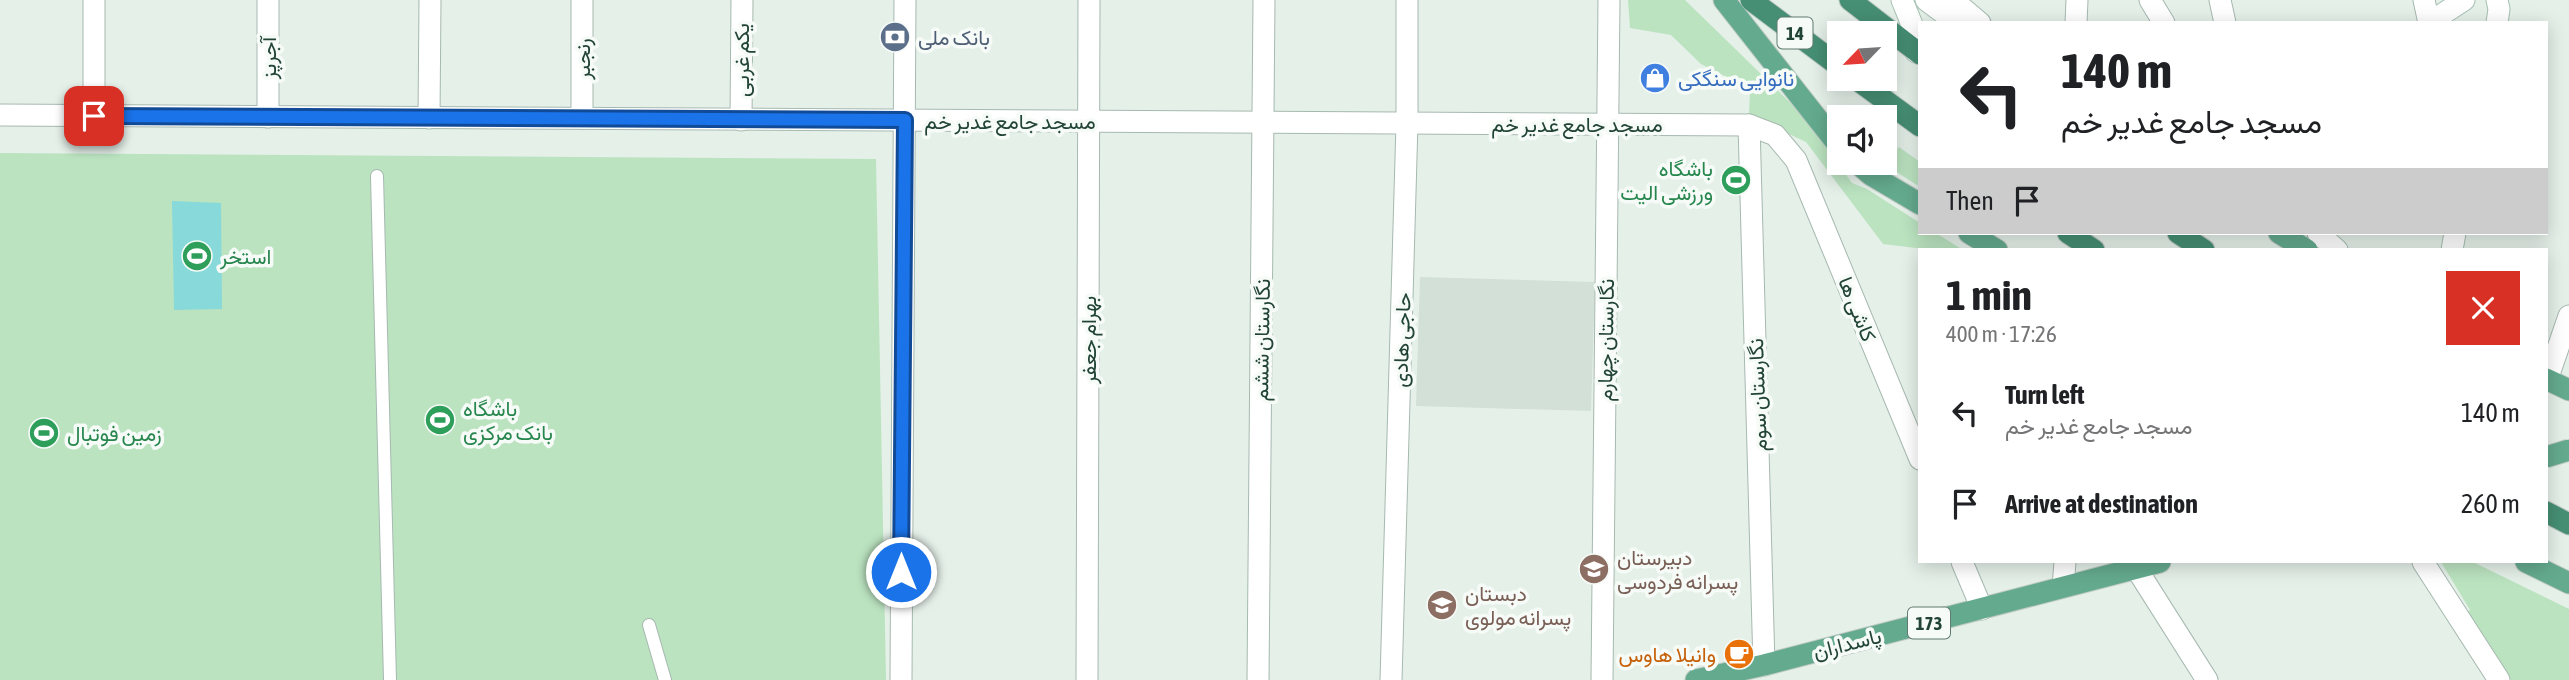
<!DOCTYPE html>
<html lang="en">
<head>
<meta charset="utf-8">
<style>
  :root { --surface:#fff; --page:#f2f2f2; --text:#202124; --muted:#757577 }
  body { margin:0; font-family:"Asap Condensed",Vazirmatn,sans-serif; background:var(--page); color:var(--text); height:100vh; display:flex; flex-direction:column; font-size:26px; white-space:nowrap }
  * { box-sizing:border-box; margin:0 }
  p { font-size:23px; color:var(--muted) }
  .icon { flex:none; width:38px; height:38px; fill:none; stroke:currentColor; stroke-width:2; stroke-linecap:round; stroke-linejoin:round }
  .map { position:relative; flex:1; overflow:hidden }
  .details { position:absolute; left:1918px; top:248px; width:630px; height:315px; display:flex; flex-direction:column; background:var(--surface); border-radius:0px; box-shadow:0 4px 18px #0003 }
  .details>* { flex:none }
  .hud { position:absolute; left:1918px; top:21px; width:630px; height:214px; border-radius:0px; box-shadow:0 4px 18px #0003; background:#fff; color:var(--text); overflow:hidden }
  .needle { width:46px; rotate:245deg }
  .buttons { position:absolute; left:1827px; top:21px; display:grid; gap:14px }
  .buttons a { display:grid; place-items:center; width:70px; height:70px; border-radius:0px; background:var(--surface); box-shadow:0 4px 18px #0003; font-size:35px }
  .pin { position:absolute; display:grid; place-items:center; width:60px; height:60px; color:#fff; margin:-30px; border-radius:14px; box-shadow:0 4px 10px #0006 }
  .me { position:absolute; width:77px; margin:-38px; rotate:0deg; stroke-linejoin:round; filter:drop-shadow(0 0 5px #0008) }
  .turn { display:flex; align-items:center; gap:24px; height:147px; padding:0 28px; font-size:32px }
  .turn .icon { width:91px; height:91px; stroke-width:2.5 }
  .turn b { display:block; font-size:49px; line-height:60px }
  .then { display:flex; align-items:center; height:66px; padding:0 28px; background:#0003; gap:14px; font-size:26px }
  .round { display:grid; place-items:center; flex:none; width:74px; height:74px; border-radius:0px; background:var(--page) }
  .overview { display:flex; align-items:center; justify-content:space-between; height:119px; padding:0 28px }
  h1 { font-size:42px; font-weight:700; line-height:52px }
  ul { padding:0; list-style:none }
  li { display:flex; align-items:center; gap:21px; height:91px; padding:0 28px }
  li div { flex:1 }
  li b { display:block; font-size:26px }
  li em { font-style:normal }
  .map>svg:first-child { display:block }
  .built { fill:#d2e0d8 }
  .green { fill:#bbe3c0 }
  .water { fill:#87d9da }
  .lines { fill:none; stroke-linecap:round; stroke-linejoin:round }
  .service-casing { stroke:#a6b9b0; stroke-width:14 }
  .minor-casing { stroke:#a6b9b0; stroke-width:23 }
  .secondary-casing { stroke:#a4c0b2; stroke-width:23 }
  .primary-casing { stroke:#c1cbc7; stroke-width:23 }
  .trunk-casing { stroke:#c1cbc7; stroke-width:23 }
  .service { stroke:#fff; stroke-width:12 }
  .minor { stroke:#fff; stroke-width:21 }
  .secondary { stroke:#fff; stroke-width:21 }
  .primary { stroke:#64aa8e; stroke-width:21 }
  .trunk { stroke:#468f74; stroke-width:21 }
  .primary-bridge-casing { stroke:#c1cbc7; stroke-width:23; stroke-linecap:butt }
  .primary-bridge { stroke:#64aa8e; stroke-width:21 }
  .route-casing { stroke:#114b97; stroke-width:18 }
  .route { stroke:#1a73e8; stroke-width:12 }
  .labels { text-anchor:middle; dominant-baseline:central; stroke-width:7; stroke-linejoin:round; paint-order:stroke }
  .shield { fill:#f6fbf8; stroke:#617b70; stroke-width:2 }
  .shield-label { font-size:19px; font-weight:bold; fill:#214436 }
  .service-label { font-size:21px; fill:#4e5e75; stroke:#f6fbf8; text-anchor:start }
  .street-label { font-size:21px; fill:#214436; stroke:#f6fbf8 }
  .shop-label { font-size:21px; fill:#366cbe; stroke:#f6fbf8; text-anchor:start }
  .leisure-label { font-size:21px; fill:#27864d; stroke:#f6fbf8; text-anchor:start }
  .education-label { font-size:21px; fill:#785e54; stroke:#f6fbf8; text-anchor:start }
  .food-label { font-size:21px; fill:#c56008; stroke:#f6fbf8; text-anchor:end }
</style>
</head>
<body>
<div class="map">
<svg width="2569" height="680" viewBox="0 0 2569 680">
  <rect width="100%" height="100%" fill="#e5f0e9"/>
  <!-- built -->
  <path class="built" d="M1420,277L1595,282L1591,411L1416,406Z"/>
  <!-- green -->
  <g class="green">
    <path d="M1628,0H1685L1804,116L1852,183L1867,189L1920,223V233H1936L1963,250H1932L1883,244L1806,142L1749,115L1750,89L1701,64L1671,35L1630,28Z"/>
    <path d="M1899,147L1920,162V187L1884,164Z"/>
    <path d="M0,153L876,159L886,680H0Z"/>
    <path d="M2441,562H2473L2569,609V680H2511L2491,647L2488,649L2464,614L2470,610Z"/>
  </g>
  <!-- water -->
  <path class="water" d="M172,201L221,203L222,309L174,310Z"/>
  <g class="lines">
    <!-- service casing -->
    <g class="service-casing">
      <g id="service">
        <path d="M377,176L390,680"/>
        <path d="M649,625L665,680"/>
      </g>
    </g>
    <!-- minor casing -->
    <g class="minor-casing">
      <g id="minor">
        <path d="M268,0V117"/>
        <path d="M1953,0L1980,23"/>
        <path d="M2150,0L2164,23"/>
        <path d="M2220,0L2225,23"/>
        <path d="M2424,0L2429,23"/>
        <path d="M2076,23L2077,0"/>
        <path d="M0,115L1749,125L1775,135L1796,160L1920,459"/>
        <path d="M94,116V0"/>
        <path d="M429,118L430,0"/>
        <path d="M582,118V0"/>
        <path d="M741,120L742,0"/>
        <path d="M1749,125L1764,665"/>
        <path d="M2547,380L2569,316"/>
        <path d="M1962,562L1982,609"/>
        <path d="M2423,562L2499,680"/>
        <path d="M2136,568L2207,680"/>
        <path d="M2063,587L2065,562"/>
        <path d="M901,680L905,0"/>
        <path d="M1087,680L1089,0"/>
        <path d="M1258,680L1264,0"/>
        <path d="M1391,680L1407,123V0"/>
        <path d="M1602,680L1609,0"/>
      </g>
    </g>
    <!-- secondary casing -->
    <g class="secondary-casing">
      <g id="secondary">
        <path d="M1902,0L1915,32L1916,52"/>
        <path d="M1926,0L1957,23"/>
        <path d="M2429,23L2464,0"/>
        <path d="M2497,23L2499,9L2497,0"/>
        <path d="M2318,233L2337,250"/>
        <path d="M2452,250L2455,233"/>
      </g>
    </g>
    <!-- primary casing -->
    <g class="primary-casing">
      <g id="primary">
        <path d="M1724,0L1839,146"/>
        <path d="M1857,163L1871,175L1920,204"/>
        <path d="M1969,233L1997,250"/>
        <path d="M2279,233L2307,250"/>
        <path d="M2546,379L2569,390"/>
        <path d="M2526,562L2569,583"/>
        <path d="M1696,680L1764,665L2160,562"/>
      </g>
    </g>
    <!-- trunk casing -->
    <g class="trunk-casing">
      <g id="trunk">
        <path d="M1751,0L1839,66"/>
        <path d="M1850,0L1920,54"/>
        <path d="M1856,79L1920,126"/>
        <path d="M2068,233L2094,250"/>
        <path d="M2178,233L2204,250"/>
        <path d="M2546,512L2569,524"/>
      </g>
    </g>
    <!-- service -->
    <use href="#service" class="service"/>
    <!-- minor -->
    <use href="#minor" class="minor"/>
    <!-- secondary -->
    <use href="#secondary" class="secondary"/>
    <!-- primary -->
    <use href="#primary" class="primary"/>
    <!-- trunk -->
    <use href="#trunk" class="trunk"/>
    <!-- primary-bridge casing -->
    <g class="primary-bridge-casing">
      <path id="primary-bridge" d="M2546,457L2569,450"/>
    </g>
    <!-- primary-bridge -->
    <use href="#primary-bridge" class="primary-bridge"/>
  </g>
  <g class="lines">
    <!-- route casing -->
    <g class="route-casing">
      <path id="route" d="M94,116L905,120L901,572"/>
    </g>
    <!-- route -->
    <use href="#route" class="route"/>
  </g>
  <!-- icons -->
  <defs>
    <g id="bank-disc" transform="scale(1.575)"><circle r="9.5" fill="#5c6f8a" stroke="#f6fbf8"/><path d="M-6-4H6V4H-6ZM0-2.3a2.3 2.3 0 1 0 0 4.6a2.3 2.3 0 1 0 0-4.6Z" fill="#fff"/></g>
    <g id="shop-disc" transform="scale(1.575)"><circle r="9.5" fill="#3f7fe0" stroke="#f6fbf8"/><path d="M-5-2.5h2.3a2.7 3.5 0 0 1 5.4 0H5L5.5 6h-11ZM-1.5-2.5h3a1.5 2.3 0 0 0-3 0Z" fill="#fff"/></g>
    <g id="stadium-disc" transform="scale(1.575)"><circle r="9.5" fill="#2e9e5b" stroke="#f6fbf8"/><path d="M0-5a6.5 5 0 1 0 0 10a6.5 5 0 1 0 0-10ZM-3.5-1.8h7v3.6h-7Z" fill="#fff"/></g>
    <g id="school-disc" transform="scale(1.575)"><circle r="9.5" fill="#8d6e63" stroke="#f6fbf8"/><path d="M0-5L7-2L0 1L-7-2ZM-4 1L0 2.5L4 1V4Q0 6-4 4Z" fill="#fff"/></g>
    <g id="cafe-disc" transform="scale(1.575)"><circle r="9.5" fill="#e8710a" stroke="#f6fbf8"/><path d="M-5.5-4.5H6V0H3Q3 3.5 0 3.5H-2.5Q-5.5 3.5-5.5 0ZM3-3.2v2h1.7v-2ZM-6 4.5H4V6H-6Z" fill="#fff"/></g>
  </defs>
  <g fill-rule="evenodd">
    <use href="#bank-disc" x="895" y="37"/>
    <use href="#shop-disc" x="1655" y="78"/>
    <use href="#stadium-disc" x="1736" y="180"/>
    <use href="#stadium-disc" x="197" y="256"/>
    <use href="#stadium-disc" x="440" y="420"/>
    <use href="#stadium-disc" x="44" y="433"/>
    <use href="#school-disc" x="1594" y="569"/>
    <use href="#school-disc" x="1442" y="605"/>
    <use href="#cafe-disc" x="1739" y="654"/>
  </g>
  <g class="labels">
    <!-- shield labels -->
    <g class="shield">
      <rect x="1777.5" y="17.5" width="35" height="31" rx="5"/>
      <rect x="1908" y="607.5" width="42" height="31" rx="5"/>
    </g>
    <g class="shield-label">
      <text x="1795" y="33">14</text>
      <text x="1929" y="623">173</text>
    </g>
    <!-- service labels -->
    <g class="service-label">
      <text x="918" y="37">بانک ملی</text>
    </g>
    <!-- street labels -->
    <g class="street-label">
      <text transform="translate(268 58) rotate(-90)">آجرپز</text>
      <text transform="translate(582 59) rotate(-90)">رنجبر</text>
      <text transform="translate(741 60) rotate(-90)">یکم غربی</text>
      <text x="1010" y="121">مسجد جامع غدیر خم</text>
      <text x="1577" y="124">مسجد جامع غدیر خم</text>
      <text transform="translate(1858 309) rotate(68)">کاشی ها</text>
      <text transform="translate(1088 340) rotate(-90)">بهرام جعفر</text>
      <text transform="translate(1261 340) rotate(-89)">نگارستان ششم</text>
      <text transform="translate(1401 340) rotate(-88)">حاجی هادی</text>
      <text transform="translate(1605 340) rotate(-89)">نگارستان چهارم</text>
      <text transform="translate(1757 395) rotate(-92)">نگارستان سوم</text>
      <text transform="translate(1847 643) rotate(-14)">پاسداران</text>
    </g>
    <!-- shop labels -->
    <g class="shop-label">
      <text x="1678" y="78">نانوایی سنگکی</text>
    </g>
    <!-- leisure labels -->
    <g class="leisure-label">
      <text x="1713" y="168" text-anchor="end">باشگاه<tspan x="1713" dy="24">ورزشی الیت</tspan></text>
      <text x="220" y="256">استخر</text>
      <text x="463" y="408">باشگاه<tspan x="463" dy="24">بانک مرکزی</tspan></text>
      <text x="67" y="433">زمین فوتبال</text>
    </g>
    <!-- education labels -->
    <g class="education-label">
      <text x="1617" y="557">دبیرستان<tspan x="1617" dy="24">پسرانه فردوسی</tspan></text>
      <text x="1465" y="593">دبستان<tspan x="1465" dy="24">پسرانه مولوی</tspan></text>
    </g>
    <!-- food labels -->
    <g class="food-label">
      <text x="1716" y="654">وانیلا هاوس</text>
    </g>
  </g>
</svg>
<div class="buttons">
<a><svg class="needle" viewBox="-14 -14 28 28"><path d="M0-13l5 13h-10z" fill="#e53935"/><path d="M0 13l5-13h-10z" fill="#757577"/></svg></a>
<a><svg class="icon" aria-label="sound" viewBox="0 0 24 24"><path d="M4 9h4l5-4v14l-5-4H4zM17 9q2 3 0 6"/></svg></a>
</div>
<div class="pin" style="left:94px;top:116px;background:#d93025"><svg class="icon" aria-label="arrive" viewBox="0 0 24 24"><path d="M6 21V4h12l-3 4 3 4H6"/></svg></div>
<svg class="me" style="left:901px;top:572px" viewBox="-20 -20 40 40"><circle r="17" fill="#1a73e8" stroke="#fff" stroke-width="3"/><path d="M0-11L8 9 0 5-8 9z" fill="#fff"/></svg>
<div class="hud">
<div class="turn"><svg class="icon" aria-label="left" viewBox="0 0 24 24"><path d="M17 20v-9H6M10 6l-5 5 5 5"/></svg><div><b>140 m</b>مسجد جامع غدیر خم</div></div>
<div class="then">Then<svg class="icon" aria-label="arrive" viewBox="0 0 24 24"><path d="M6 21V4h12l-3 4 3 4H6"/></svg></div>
</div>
<section class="details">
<div class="overview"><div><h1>1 min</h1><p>400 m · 17:26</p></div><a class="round" style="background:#d93025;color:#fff"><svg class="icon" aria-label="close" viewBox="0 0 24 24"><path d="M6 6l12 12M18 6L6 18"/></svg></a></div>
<ul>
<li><svg class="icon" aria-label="left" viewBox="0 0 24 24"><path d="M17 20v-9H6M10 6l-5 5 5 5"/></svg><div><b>Turn left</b><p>مسجد جامع غدیر خم</p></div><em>140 m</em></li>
<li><svg class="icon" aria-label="arrive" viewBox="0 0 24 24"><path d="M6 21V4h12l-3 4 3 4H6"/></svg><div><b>Arrive at destination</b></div><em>260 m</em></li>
</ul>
</section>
</div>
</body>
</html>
